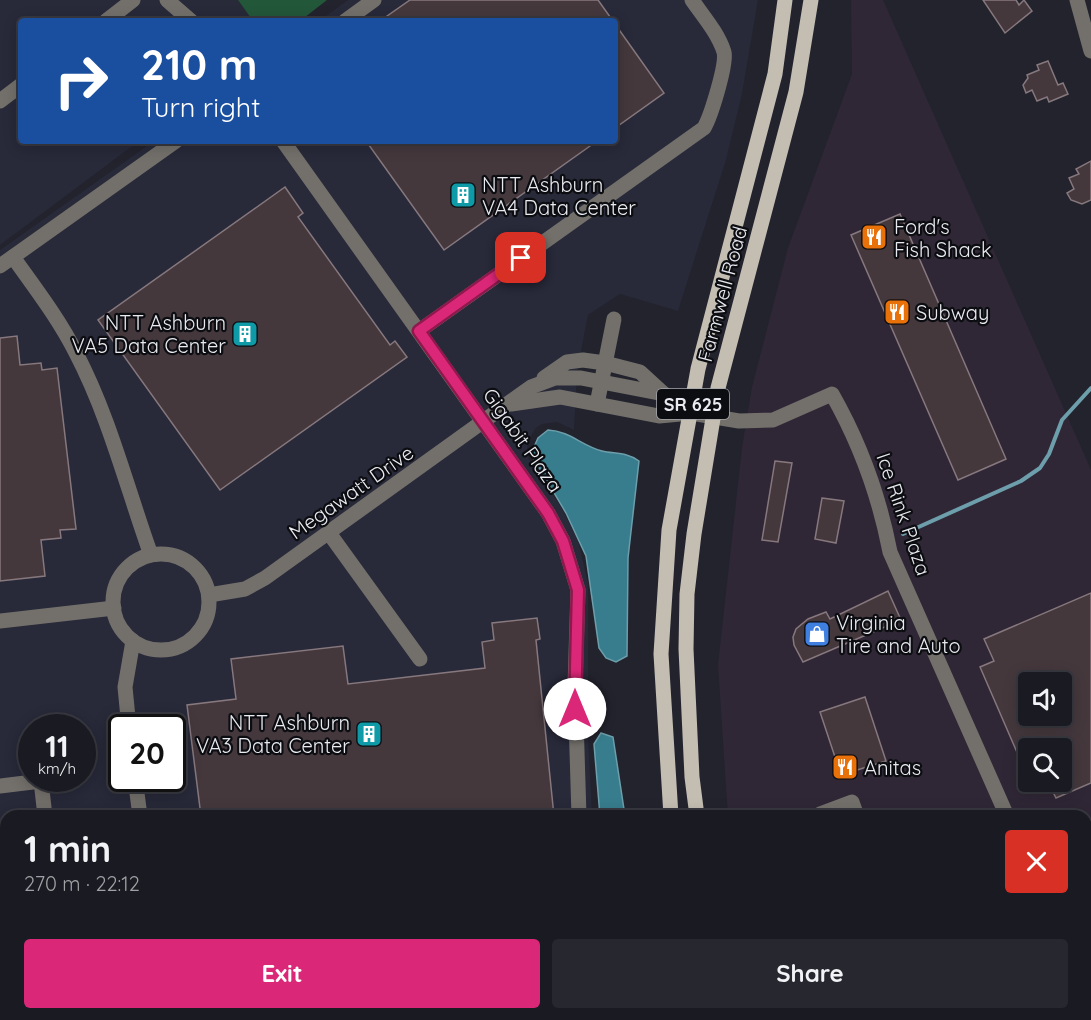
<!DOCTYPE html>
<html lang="en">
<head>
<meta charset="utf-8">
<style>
  :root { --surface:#1a1a22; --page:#27272f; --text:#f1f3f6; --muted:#9fa1a5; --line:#383840; --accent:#db2777 }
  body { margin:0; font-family:Quicksand,sans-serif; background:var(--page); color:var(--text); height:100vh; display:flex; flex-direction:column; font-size:22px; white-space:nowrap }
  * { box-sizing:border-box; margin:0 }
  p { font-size:20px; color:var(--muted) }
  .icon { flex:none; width:33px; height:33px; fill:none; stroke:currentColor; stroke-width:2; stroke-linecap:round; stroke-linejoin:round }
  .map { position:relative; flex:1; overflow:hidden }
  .drawer { position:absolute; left:0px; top:810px; width:1092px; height:210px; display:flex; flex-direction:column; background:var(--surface); border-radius:18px 18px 0 0; box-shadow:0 3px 15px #0003,0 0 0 2px var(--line) }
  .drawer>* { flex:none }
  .guide { position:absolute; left:18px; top:18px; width:600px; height:126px; border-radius:6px; box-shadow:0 3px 15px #0003,0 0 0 2px var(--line); background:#1a4fa0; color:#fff; overflow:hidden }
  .controls { position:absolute; left:1018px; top:672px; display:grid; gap:12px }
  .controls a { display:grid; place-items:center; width:54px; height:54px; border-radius:6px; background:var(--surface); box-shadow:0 3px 15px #0003,0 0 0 2px var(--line); font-size:30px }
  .speed { position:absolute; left:18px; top:714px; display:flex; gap:12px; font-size:30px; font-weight:700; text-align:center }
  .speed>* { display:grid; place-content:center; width:78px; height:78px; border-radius:50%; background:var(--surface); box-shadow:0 3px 15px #0003,0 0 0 2px var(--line); line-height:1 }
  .speed small { font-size:15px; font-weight:400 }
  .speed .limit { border:3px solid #111; border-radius:9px; background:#fff; color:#111 }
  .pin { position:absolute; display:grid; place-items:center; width:51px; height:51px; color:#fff; margin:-26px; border-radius:12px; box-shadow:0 3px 9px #0006 }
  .me { position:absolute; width:66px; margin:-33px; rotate:0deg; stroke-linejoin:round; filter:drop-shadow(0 0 4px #0008) }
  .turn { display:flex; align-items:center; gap:21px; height:126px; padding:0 24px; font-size:27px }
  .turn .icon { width:78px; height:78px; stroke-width:2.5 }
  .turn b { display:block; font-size:42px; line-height:51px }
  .round { display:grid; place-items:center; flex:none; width:63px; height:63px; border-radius:6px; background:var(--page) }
  .summary { display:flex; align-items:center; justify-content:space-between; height:102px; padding:0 24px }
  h1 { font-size:36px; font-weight:800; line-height:45px }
  .primary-button { display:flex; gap:12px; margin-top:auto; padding:12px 24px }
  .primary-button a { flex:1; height:69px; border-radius:6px; background:var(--accent); color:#fff; font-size:24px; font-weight:800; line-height:69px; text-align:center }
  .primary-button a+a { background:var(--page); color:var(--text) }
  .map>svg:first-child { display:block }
  .commercial { fill:#302736; fill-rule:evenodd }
  .built { fill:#282939; fill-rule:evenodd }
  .forest { fill:#23573a }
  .water { fill:#377d8d; stroke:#6d9eab; stroke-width:1.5 }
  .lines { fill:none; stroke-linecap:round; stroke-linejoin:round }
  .stream { stroke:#6d9eab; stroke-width:4 }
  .building { fill:#44383d; stroke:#86787d; stroke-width:1.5; fill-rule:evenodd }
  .minor { stroke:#73706b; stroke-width:15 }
  .major { stroke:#c3bdb2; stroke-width:15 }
  .route-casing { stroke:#8e194d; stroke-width:15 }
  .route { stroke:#db2777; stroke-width:10 }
  .labels { text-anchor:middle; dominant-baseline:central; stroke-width:4.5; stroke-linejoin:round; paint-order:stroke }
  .shield { fill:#0c0d11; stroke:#a7a8ae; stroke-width:1.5 }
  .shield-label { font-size:18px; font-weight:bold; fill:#eaebf2 }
  .poi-label { font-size:20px; fill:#eaebf2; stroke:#0c0d11; text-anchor:start }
  .street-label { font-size:20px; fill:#eaebf2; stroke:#0c0d11 }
</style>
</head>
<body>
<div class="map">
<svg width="1091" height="1020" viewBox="0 0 1091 1020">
  <rect width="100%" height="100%" fill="#22232d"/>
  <!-- commercial -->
  <path class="commercial" d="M851,0H883L1091,470V834L1086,836V816H728L718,665L742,448L752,387L788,248L852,74ZM1029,682H1062V716H1029ZM1029,748H1062V782H1029Z"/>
  <!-- built -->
  <g class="built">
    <path d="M0,0H238L253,21H21V141H139L0,245Z"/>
    <path d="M348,0H758L742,94L726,160L678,311L620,294L588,315L577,372L574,430L557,422L542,424L536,428L527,442L528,458L561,507L578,540L588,583V733L592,816H6V1014H239L234,1020H0V250L154,141H615V21H319ZM32,728H82V778H32ZM122,728H172V778H122Z"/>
    <path d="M1091,901V1020H766V1018L776,1014H1086V902Z"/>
  </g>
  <!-- forest -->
  <path class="forest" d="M238,0H327L300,21H253Z"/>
  <!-- water -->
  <g class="water">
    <path d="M548,430C570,431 582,446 602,451C615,454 627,452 639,461L628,558L627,656L616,662L606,658L599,648L586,556L566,513L531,454L538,438Z"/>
    <path d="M601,733L613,737L625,816H600L594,744Z"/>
  </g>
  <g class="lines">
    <!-- stream -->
    <path class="stream" d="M903,534L1021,481L1040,468L1049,454L1062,420L1091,388"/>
  </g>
  <!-- building -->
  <g class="building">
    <path d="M410,0H598L613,21H380Z"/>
    <path d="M983,0H1016L1019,5L1024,0L1032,11L1005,33Z"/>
    <path d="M615,24L664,93L615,128Z"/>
    <path d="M1048,61L1058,85L1063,83L1068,94L1049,102L1047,97L1037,101L1032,90L1026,93L1023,85L1028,78L1027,75L1039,70L1037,65Z"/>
    <path d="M366,141H597L444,250Z"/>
    <path d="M1091,161V200L1082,204L1071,200L1067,193L1074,189L1069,178L1079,174L1076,169Z"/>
    <path d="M285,187L303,213L298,217L390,345L395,341L407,357L220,490L98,320Z"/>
    <path d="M900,214L1006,459L958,480L851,235Z"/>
    <path d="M17,336L20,365L41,363L42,370L57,368L76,529L60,530L61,538L41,540L45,576L0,581V338Z"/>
    <path d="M775,461L792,463L778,542L762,540Z"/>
    <path d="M822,498L844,501L836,543L815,539Z"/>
    <path d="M888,591L901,620L803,662L794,645L793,637L796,629L808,619L826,612L830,619Z"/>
    <path d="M1091,593V783L1056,798L1048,782H1062V748H1029V780L980,667L994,661L984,639ZM1029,682H1062V716H1029Z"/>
    <path d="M537,618L540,639L536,640L554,816H201L187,705L236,699L231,659L343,646L348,684L485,668L482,642L494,640L492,623Z"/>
    <path d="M865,697L886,761L841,775L820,712Z"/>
  </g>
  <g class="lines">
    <!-- minor -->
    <g class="minor">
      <path d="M167,0L191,21"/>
      <path d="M1077,0L1091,51"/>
      <path d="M106,21L133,0"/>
      <path d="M345,21L374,0"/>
      <path d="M0,101L21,85"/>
      <path d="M283,141L548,513L563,541L578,590L575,686L579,816"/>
      <path d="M13,257C35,288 59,319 76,353C109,416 127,488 151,555"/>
      <path d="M0,266L176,141"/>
      <path d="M419,331L704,128C711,116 727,64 724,52C718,33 703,16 692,0"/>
      <path d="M544,378L567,362L583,360L605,363L640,372L664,394"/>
      <path d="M511,404L560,397L659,416L691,413L739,421L773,420L832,394C861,445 879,495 890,552L1007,816"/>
      <path d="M597,404L614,319"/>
      <path d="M329,533L420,659"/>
      <circle cx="161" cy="602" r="48"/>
      <path d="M209,595L245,589L265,578L531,387L555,378H581L664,394L691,413"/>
      <path d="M0,621L114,608"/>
      <path d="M129,728L125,687L133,641"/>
      <path d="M135,778L140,816"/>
      <path d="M0,786L41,781L45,816"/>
      <path d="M820,814L852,802L857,816"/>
      <path d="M1086,862L1091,861"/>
      <path d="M0,938L6,937"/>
      <path d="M1086,938L1091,936"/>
      <path d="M213,1014L215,1020"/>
      <path d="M138,1016L147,1014"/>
      <path d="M967,1020L970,1014"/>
    </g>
    <!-- major -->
    <g class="major">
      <path d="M671,816L661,654L669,530L698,369L775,74L785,0"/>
      <path d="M697,816L692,777L686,649L687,594L694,534L718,388L796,92L811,0"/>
      <path d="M696,1014L697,1020"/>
      <path d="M724,1014L725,1020"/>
      <path d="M420,1020L436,1014"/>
      <path d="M501,1020L526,1014"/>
    </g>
  </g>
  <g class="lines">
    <!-- route casing -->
    <g class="route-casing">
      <path id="route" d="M521,258L419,331L548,513L563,541L578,590L575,709"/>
    </g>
    <!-- route -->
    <use href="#route" class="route"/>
  </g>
  <!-- icons -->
  <defs>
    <g id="building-square" transform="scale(1.35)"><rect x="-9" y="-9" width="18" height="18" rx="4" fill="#0f9aa8" stroke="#0c0d11"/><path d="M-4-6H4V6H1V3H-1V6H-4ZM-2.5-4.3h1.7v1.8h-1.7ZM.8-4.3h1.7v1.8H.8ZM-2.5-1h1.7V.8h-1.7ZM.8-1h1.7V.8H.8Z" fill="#fff"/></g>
    <g id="restaurant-square" transform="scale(1.35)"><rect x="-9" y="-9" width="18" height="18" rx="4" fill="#e8710a" stroke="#0c0d11"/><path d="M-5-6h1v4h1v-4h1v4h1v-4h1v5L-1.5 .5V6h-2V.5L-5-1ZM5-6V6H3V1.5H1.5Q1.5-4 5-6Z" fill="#fff"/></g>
    <g id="shop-square" transform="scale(1.35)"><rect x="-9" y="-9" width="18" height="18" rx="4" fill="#3f7fe0" stroke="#0c0d11"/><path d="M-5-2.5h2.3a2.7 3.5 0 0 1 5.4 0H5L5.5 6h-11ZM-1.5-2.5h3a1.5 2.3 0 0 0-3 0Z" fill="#fff"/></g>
  </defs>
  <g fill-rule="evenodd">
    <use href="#building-square" x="463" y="195"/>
    <use href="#restaurant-square" x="874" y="237"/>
    <use href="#restaurant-square" x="897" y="312"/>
    <use href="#building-square" x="245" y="334"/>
    <use href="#shop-square" x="817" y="634"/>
    <use href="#building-square" x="369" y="734"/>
    <use href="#restaurant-square" x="845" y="767"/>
  </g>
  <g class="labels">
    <!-- shield labels -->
    <rect class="shield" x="657" y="389" width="72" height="30" rx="4.5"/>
    <g class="shield-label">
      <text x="693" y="404">SR 625</text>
    </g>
    <!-- poi labels -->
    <g class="poi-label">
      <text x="482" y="184">NTT Ashburn<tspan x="482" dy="23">VA4 Data Center</tspan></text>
      <text x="894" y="226">Ford's<tspan x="894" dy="23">Fish Shack</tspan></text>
      <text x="916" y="312">Subway</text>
      <text x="226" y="322" text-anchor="end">NTT Ashburn<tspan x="226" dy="23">VA5 Data Center</tspan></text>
      <text x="836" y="622">Virginia<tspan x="836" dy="23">Tire and Auto</tspan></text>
      <text x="350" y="722" text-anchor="end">NTT Ashburn<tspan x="350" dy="23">VA3 Data Center</tspan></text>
      <text x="864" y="767">Anitas</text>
    </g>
    <!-- street labels -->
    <g class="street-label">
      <text transform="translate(722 294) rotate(-75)">Farmwell Road</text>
      <text transform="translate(523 440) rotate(55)">Gigabit Plaza</text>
      <text transform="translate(351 492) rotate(-35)">Megawatt Drive</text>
      <text transform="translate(904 514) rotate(71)">Ice Rink Plaza</text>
    </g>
  </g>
</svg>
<div class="controls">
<a><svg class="icon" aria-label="sound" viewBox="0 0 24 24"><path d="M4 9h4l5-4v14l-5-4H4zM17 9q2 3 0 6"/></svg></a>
<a><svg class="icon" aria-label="search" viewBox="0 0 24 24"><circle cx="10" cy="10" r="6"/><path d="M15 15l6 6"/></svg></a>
</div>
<div class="speed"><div>11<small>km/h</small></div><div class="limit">20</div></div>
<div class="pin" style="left:521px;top:258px;background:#d93025"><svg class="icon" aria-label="arrive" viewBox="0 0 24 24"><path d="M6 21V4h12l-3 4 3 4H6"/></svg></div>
<svg class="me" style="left:575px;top:709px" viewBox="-20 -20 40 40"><circle r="19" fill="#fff"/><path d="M0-13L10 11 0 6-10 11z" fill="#db2777"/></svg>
<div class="guide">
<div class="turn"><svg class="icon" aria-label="right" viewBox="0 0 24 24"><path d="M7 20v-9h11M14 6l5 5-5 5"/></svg><div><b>210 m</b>Turn right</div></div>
</div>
<section class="drawer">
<div class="summary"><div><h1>1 min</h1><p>270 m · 22:12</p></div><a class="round" style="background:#d93025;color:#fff"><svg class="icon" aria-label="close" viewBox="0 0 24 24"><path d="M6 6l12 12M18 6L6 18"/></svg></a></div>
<div class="primary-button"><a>Exit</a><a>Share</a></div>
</section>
</div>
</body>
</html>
